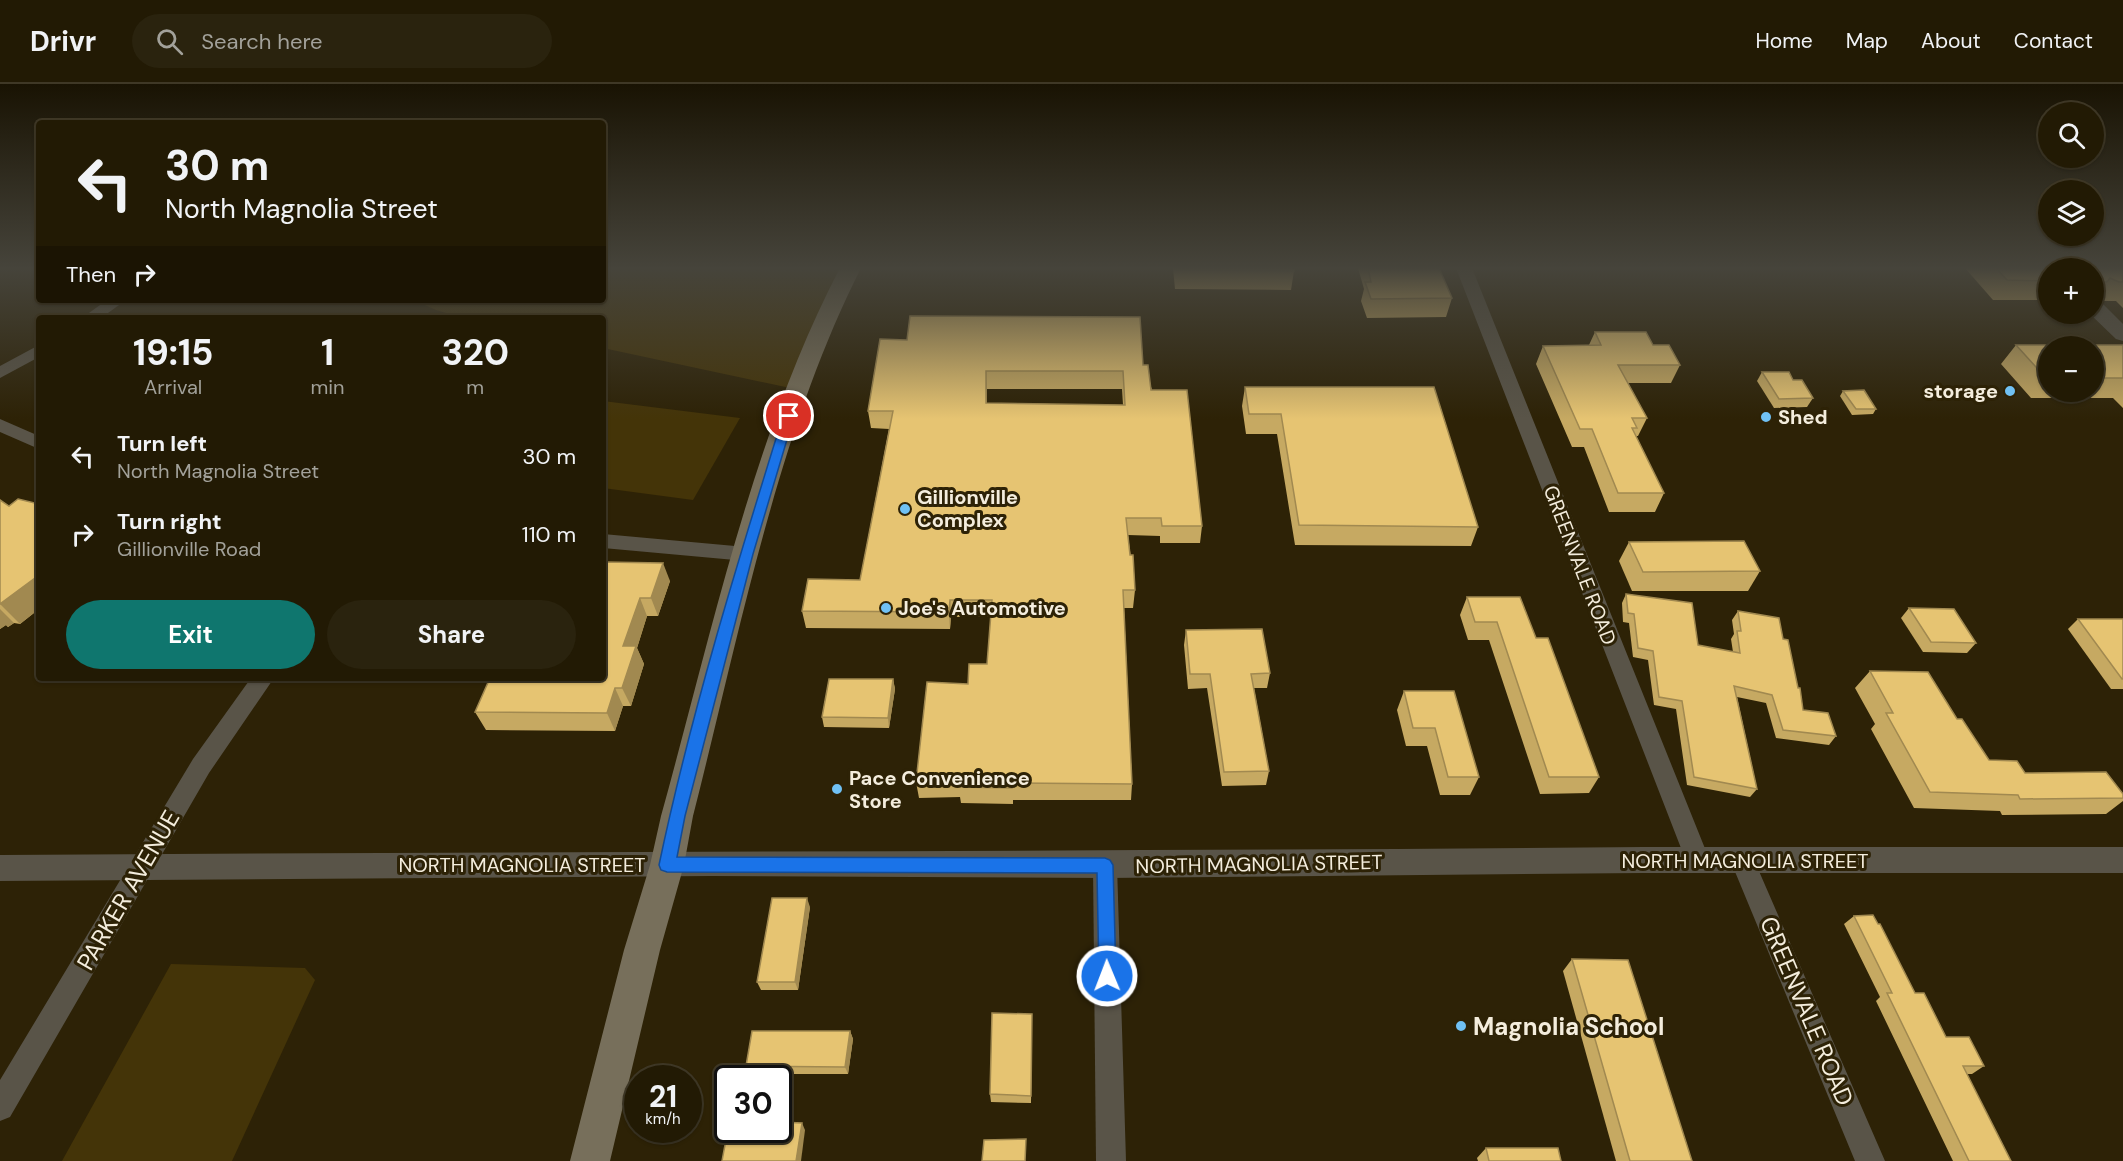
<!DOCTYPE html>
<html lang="en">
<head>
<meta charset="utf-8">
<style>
  :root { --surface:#221a04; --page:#2a230e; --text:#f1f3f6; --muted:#a2a19a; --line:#3f3826; --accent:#0f766e }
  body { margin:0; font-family:"DM Sans",sans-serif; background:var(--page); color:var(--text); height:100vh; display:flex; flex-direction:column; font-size:22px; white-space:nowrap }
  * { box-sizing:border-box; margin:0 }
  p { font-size:20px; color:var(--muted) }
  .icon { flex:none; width:33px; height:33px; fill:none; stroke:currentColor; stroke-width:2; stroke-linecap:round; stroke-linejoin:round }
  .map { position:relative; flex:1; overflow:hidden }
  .sheet { position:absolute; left:36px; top:231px; width:570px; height:366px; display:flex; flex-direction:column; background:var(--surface); border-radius:6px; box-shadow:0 2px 4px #0004,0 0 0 2px var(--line) }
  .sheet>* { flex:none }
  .guide { position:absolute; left:36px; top:36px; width:570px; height:183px; border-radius:6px; box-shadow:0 2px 4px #0004,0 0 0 2px var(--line); background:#221a04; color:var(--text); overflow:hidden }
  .fabs { position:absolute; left:2038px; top:18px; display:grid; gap:12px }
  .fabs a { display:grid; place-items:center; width:66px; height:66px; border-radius:50%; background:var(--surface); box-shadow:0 2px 4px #0004,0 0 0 2px var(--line); font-size:30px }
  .speed { position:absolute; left:624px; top:981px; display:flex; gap:12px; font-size:30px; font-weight:700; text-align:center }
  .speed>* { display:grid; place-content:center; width:78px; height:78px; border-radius:50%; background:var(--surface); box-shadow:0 2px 4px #0004,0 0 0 2px var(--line); line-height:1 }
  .speed small { font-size:15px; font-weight:400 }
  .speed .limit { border:3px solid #111; border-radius:9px; background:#fff; color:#111 }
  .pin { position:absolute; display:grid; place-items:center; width:51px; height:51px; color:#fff; margin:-26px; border:3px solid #fff; border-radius:50%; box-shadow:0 2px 6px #0007 }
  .me { position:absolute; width:66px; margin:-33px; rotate:359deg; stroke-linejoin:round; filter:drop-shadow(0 0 4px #0008) }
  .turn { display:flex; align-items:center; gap:21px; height:126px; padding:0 30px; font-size:27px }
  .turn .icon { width:78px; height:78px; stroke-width:2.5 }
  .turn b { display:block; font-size:42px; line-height:51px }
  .then { display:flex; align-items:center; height:57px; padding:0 30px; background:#0003; gap:12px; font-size:22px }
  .eta { display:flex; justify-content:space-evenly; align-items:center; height:102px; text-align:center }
  .eta b { font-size:36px; font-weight:700; line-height:42px }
  .cta { display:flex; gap:12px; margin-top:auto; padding:12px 30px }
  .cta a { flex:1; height:69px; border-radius:36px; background:var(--accent); color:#fff; font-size:24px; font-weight:700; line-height:69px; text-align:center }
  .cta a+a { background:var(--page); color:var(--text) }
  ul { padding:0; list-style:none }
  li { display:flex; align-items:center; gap:18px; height:78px; padding:0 30px }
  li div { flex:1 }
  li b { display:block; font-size:22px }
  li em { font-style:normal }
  header { display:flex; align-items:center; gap:36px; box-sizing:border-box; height:84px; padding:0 30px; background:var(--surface); border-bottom:2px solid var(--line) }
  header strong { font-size:28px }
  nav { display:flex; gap:33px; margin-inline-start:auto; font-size:21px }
  .search { width:420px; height:54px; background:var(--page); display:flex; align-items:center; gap:15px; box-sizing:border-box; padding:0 21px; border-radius:33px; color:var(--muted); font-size:22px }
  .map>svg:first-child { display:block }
  .green { fill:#443408 }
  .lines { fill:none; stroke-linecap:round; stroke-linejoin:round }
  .minor { fill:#595448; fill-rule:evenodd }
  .tertiary { fill:#595448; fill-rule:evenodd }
  .secondary { fill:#776f5b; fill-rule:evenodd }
  .wall { fill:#c6a962; fill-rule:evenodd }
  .shaded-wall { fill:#a18950 }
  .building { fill:#e6c472; stroke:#a18950; stroke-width:1.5; fill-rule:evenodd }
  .route { fill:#1a73e8; stroke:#114b97; stroke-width:1.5 }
  .poi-dot { fill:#70c1f4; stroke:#2d2206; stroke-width:2 }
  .labels { text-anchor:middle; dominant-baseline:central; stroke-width:6; stroke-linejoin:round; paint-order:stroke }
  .poi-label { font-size:20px; font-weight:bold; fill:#f4eddd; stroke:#2d2206; text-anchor:start }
  .street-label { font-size:20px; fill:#f4eddd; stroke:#2d2206 }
  .near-street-label { font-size:24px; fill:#f4eddd; stroke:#2d2206 }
  .near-poi-label { font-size:24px; font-weight:bold; fill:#f4eddd; stroke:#2d2206; text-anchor:start }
</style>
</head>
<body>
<header>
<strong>Drivr</strong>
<div class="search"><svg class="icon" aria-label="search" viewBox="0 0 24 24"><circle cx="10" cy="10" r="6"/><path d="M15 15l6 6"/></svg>Search here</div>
<nav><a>Home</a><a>Map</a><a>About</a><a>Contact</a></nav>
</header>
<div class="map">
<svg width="2123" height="1077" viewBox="0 0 2123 1077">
  <rect width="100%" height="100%" fill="#2d2206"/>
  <!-- green -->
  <g class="green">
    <path d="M603,184H849L795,305L603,264V234H463L436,226L413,216H603Z"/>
    <path d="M603,317L740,334L693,416L603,404Z"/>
    <path d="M171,880L305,884L315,896L232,1077H62Z"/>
  </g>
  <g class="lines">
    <!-- minor -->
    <g class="minor">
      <path d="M1456,184H1472L1710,777L1707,785L1698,788L1689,785L1686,777Z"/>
      <path d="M107,216H126L101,234H82Z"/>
      <path d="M39,261V273L0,294V282Z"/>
      <path d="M0,335L39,352V365L0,348Z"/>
      <path d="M603,450L746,463L753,465L756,470L753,475L746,477L603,464Z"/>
      <path d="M251,594H274L209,689L10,1033L0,1037V996L193,675Z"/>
      <path d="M1743,767L1752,770L1755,778L1885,1077H1855L1731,778L1734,770Z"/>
      <path d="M1105,770L1114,773L1117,781L1126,1077H1096L1093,781L1096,773Z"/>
    </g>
    <!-- tertiary -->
    <g class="tertiary">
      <path d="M2094,216L2101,218L2123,240V257L2116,255L2090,230H2094Z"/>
      <path d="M1644,763H2123V789H1644L1105,794L711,792L0,797V771C548,767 1096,768 1644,763Z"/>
    </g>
    <!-- secondary -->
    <path class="secondary" d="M840,184H861C777,350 739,552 693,732L684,781L660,866L610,1077H570L624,866L650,781L661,732C711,552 753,350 840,184Z"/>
  </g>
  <!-- wall -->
  <g class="wall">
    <path d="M1173,184H1294V187L1291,206L1175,205Z"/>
    <path d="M1358,184H1439L1452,214L1446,233L1367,234L1361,217L1364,205Z"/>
    <path d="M1965,184H2123V224L2116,217H2103L2095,214L2094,215V184H2049V216H1993Z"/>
    <path d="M1595,248L1653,261L1680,281L1671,299H1628L1647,334L1638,352H1636L1664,409L1655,428H1609L1584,363H1572L1536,280L1543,262L1589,261Z"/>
    <path d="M880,255L1143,281L1202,442L1200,459H1160V452L1128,451L1135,506L1133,524H1124L1132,700L1131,716H1013V720L961,719L960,713L919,714L916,698L968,600L987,580L991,533H951L950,545L806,544L802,527L860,496L889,345L871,344L868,327ZM987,305H1122L1123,321L987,319Z"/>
    <path d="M2016,261H2123V324L2113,314H2031L2001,280ZM2049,262H2094V308H2049Z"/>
    <path d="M1762,288L1793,296L1813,314L1807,323L1774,324L1757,297Z"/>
    <path d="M1245,303L1478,443L1471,462L1295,461L1277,350H1246L1242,322Z"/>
    <path d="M1843,307L1876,325L1873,330L1852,331L1840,312Z"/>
    <path d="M0,416L9,422L39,420V525L20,540L14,539L8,543L6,541L0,545Z"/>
    <path d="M1629,458L1760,487L1748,507H1632L1619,477Z"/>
    <path d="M603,478L670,497L658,532H647L637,564L644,580L631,622H623L615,647L486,646L475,628L603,594Z"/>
    <path d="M1626,510L1698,561L1733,568L1731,555L1734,550L1732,536L1738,527L1783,555L1803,626L1836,652L1829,661L1776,654L1766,619L1737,613L1757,705L1750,713L1687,701L1676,625L1654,621L1648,576L1633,573L1629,539L1623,538L1622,519Z"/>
    <path d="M1467,513L1536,554L1599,693L1589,709L1540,710L1489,556H1468L1460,531Z"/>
    <path d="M1909,524L1976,559L1967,569L1923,568L1901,534Z"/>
    <path d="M2078,535H2123V605H2111L2068,545Z"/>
    <path d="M1186,546L1270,589L1267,604H1254L1269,687L1266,701L1222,702L1207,604L1188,605L1184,561Z"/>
    <path d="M1870,587L1957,635L1989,676L2025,689L2123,710V717L2106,730L2002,731L2000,727L1914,724L1871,645L1875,640L1855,604Z"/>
    <path d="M893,595L895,605L889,644L824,643L822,633Z"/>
    <path d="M1404,607L1479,693L1470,711H1440L1427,662H1406L1397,626Z"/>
    <path d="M810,823L798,906H761L757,898Z"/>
    <path d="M1854,832L1915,909L1946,953L1984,982L1972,990H1967L2011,1077H1953L1876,917L1880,913L1844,840Z"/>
    <path d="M1572,875L1692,1077H1616L1563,887Z"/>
    <path d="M1032,930L1031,1019L991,1018L990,1010Z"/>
    <path d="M850,947L853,955L848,990H750L746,982Z"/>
    <path d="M1486,1064L1561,1077H1478L1477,1074Z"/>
  </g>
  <!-- shaded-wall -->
  <g class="shaded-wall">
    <path d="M986,287L987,305V336L986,319Z"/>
    <path d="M663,479L670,497L658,532L651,514Z"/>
    <path d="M39,491V525L20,540L0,520Z"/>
    <path d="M640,514L647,532L637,564L644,580L631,622L622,604L623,562Z"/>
    <path d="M950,516L951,533L950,545L949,528Z"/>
    <path d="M0,525L14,539L8,543L6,541L0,545Z"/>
    <path d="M893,595L895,605L889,644L888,634Z"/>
    <path d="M615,604L623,622L615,647L607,629Z"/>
    <path d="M807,814L810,823L798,906L795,898Z"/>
    <path d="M850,947L853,955L848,990L845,983Z"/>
    <path d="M802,1039L805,1046L801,1077H796Z"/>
  </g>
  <!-- building -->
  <g class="building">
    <path d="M1177,184H1294V187L1177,186Z"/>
    <path d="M1368,184H1439L1452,214L1371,215L1365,198H1371Z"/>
    <path d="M1996,184H2123V198H2119L2110,194L2107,198H2094V184H2049V197L2007,196Z"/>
    <path d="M910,232L1140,233L1143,281H1148L1151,306H1187L1202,442H1162L1161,434H1126L1130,471H1133L1135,506H1123L1132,700L1012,699V704L959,703L960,697L916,698L927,598L968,600L969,580H987L992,516H950L949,528L802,527L808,495L860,496L893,327H868L880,255L907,256ZM986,287H1123L1125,321L986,319Z"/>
    <path d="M1595,248H1646L1653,261H1669L1680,281H1618L1647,334H1632L1637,344H1632L1664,409H1618L1592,345H1580L1543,262L1601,261Z"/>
    <path d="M2016,261H2123V294H2094V262H2049V294H2046Z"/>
    <path d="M1762,288H1789L1793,296H1802L1813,314L1779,315Z"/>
    <path d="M1245,303H1434L1478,443L1299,441L1281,330H1249Z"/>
    <path d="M1864,306L1876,325H1856L1843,307Z"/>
    <path d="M18,415L39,420V491L0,520V416L9,422Z"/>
    <path d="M1744,457L1760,487L1643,488L1629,458Z"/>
    <path d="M603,478L663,479L651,514H640L623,562H636L622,604H615L607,629L475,628L490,594H603Z"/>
    <path d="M1626,510L1692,519L1698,561L1740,569L1737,547H1741L1738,527L1779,534L1783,555L1788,556L1798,604H1800L1803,626L1828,629L1836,652L1783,646L1772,611L1734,602L1757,705L1694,693L1682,617L1659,613L1653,567L1638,564L1634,530L1628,529Z"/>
    <path d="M1467,513H1520L1536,554H1548L1599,693H1549L1497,538H1475Z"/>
    <path d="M1909,524L1954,525L1976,559L1931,558Z"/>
    <path d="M2078,535H2123V595H2122Z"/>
    <path d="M1262,545L1270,589L1251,590L1269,687L1224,688L1210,590H1190L1186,546Z"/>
    <path d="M1870,587L1928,588L1957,635H1962L1989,676L2017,677L2025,689L2106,688L2123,710V714L2020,715L2018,711L1930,708L1886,629H1893Z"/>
    <path d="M829,595H893L888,634L822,633Z"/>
    <path d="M1404,607H1454L1479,693H1448L1435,644H1413Z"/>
    <path d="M772,814H807L795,898H757Z"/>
    <path d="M1873,831L1878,840H1880L1915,909H1924L1946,953H1969L1984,982H1963L2011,1077H1969L1887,909H1892L1854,832Z"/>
    <path d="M1572,875L1628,876L1692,1077H1630Z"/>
    <path d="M992,929L1032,930L1031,1012L990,1010Z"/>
    <path d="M752,947H850L845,983L746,982Z"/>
    <path d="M778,1038L802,1039L796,1077H722L728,1045L778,1046Z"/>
    <path d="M1026,1055L1025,1077H982L984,1056Z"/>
    <path d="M1486,1064H1558L1561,1077H1489Z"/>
  </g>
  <!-- sky -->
  <linearGradient id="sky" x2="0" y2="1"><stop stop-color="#191303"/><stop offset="0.55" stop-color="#46443b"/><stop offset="1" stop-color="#46443b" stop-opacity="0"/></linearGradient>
  <rect width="2123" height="335" fill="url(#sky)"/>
  <!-- route -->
  <path class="route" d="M789,328L794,332L753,470L685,732L677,773L1105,774L1110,776L1113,781L1116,892L1113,898L1107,900L1101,898L1099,892L1097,789L667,788L661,786L659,781C691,629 737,480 783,332Z"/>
  <!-- markers -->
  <g class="poi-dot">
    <circle cx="2010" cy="307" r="6"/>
    <circle cx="1766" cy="333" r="6"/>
    <circle cx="905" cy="425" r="6"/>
    <circle cx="886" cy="524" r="6"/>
    <circle cx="837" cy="705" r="6"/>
    <circle cx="1461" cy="942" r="6"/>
  </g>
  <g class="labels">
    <!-- poi labels -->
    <g class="poi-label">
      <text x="1998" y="307" text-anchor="end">storage</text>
      <text x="1778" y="333">Shed</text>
      <text x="917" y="413">Gillionville<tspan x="917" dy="23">Complex</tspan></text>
      <text x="898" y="524">Joe's Automotive</text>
      <text x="849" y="694">Pace Convenience<tspan x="849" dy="23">Store</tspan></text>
    </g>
    <!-- street labels -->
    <g class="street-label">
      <text transform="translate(1580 481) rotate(69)">GREENVALE ROAD</text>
      <text x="1745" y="777">NORTH MAGNOLIA STREET</text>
      <text transform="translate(1259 780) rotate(-1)">NORTH MAGNOLIA STREET</text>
      <text x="522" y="781">NORTH MAGNOLIA STREET</text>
    </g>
    <!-- near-street labels -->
    <g class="near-street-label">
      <text transform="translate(128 806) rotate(-60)">PARKER AVENUE</text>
      <text transform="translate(1807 927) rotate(67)">GREENVALE ROAD</text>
    </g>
    <!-- near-poi labels -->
    <g class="near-poi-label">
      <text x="1473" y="942">Magnolia School</text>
    </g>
  </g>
</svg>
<div class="fabs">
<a><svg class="icon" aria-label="search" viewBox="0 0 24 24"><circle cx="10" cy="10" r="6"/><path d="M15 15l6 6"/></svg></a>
<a><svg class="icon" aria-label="layers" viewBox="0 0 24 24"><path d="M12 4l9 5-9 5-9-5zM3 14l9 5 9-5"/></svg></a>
<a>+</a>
<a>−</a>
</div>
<div class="speed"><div>21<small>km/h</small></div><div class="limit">30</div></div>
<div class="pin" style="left:789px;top:332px;background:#d93025"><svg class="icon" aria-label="arrive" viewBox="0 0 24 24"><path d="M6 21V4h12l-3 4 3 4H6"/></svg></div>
<svg class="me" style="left:1107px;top:892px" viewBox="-20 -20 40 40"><circle r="17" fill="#1a73e8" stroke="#fff" stroke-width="3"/><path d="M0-11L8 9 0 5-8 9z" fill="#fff"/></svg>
<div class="guide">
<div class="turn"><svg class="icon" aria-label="left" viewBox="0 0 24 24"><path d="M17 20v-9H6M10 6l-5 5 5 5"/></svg><div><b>30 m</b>North Magnolia Street</div></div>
<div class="then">Then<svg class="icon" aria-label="right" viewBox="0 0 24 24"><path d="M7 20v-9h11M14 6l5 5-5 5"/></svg></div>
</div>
<section class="sheet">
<div class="eta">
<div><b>19:15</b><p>Arrival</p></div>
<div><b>1</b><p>min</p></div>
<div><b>320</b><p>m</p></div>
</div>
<ul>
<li><svg class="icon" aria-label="left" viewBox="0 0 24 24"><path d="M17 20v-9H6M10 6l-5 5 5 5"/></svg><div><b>Turn left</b><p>North Magnolia Street</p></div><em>30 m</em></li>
<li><svg class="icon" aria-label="right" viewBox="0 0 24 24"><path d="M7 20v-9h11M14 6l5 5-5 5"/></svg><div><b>Turn right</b><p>Gillionville Road</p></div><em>110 m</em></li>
</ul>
<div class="cta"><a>Exit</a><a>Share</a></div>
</section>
</div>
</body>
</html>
